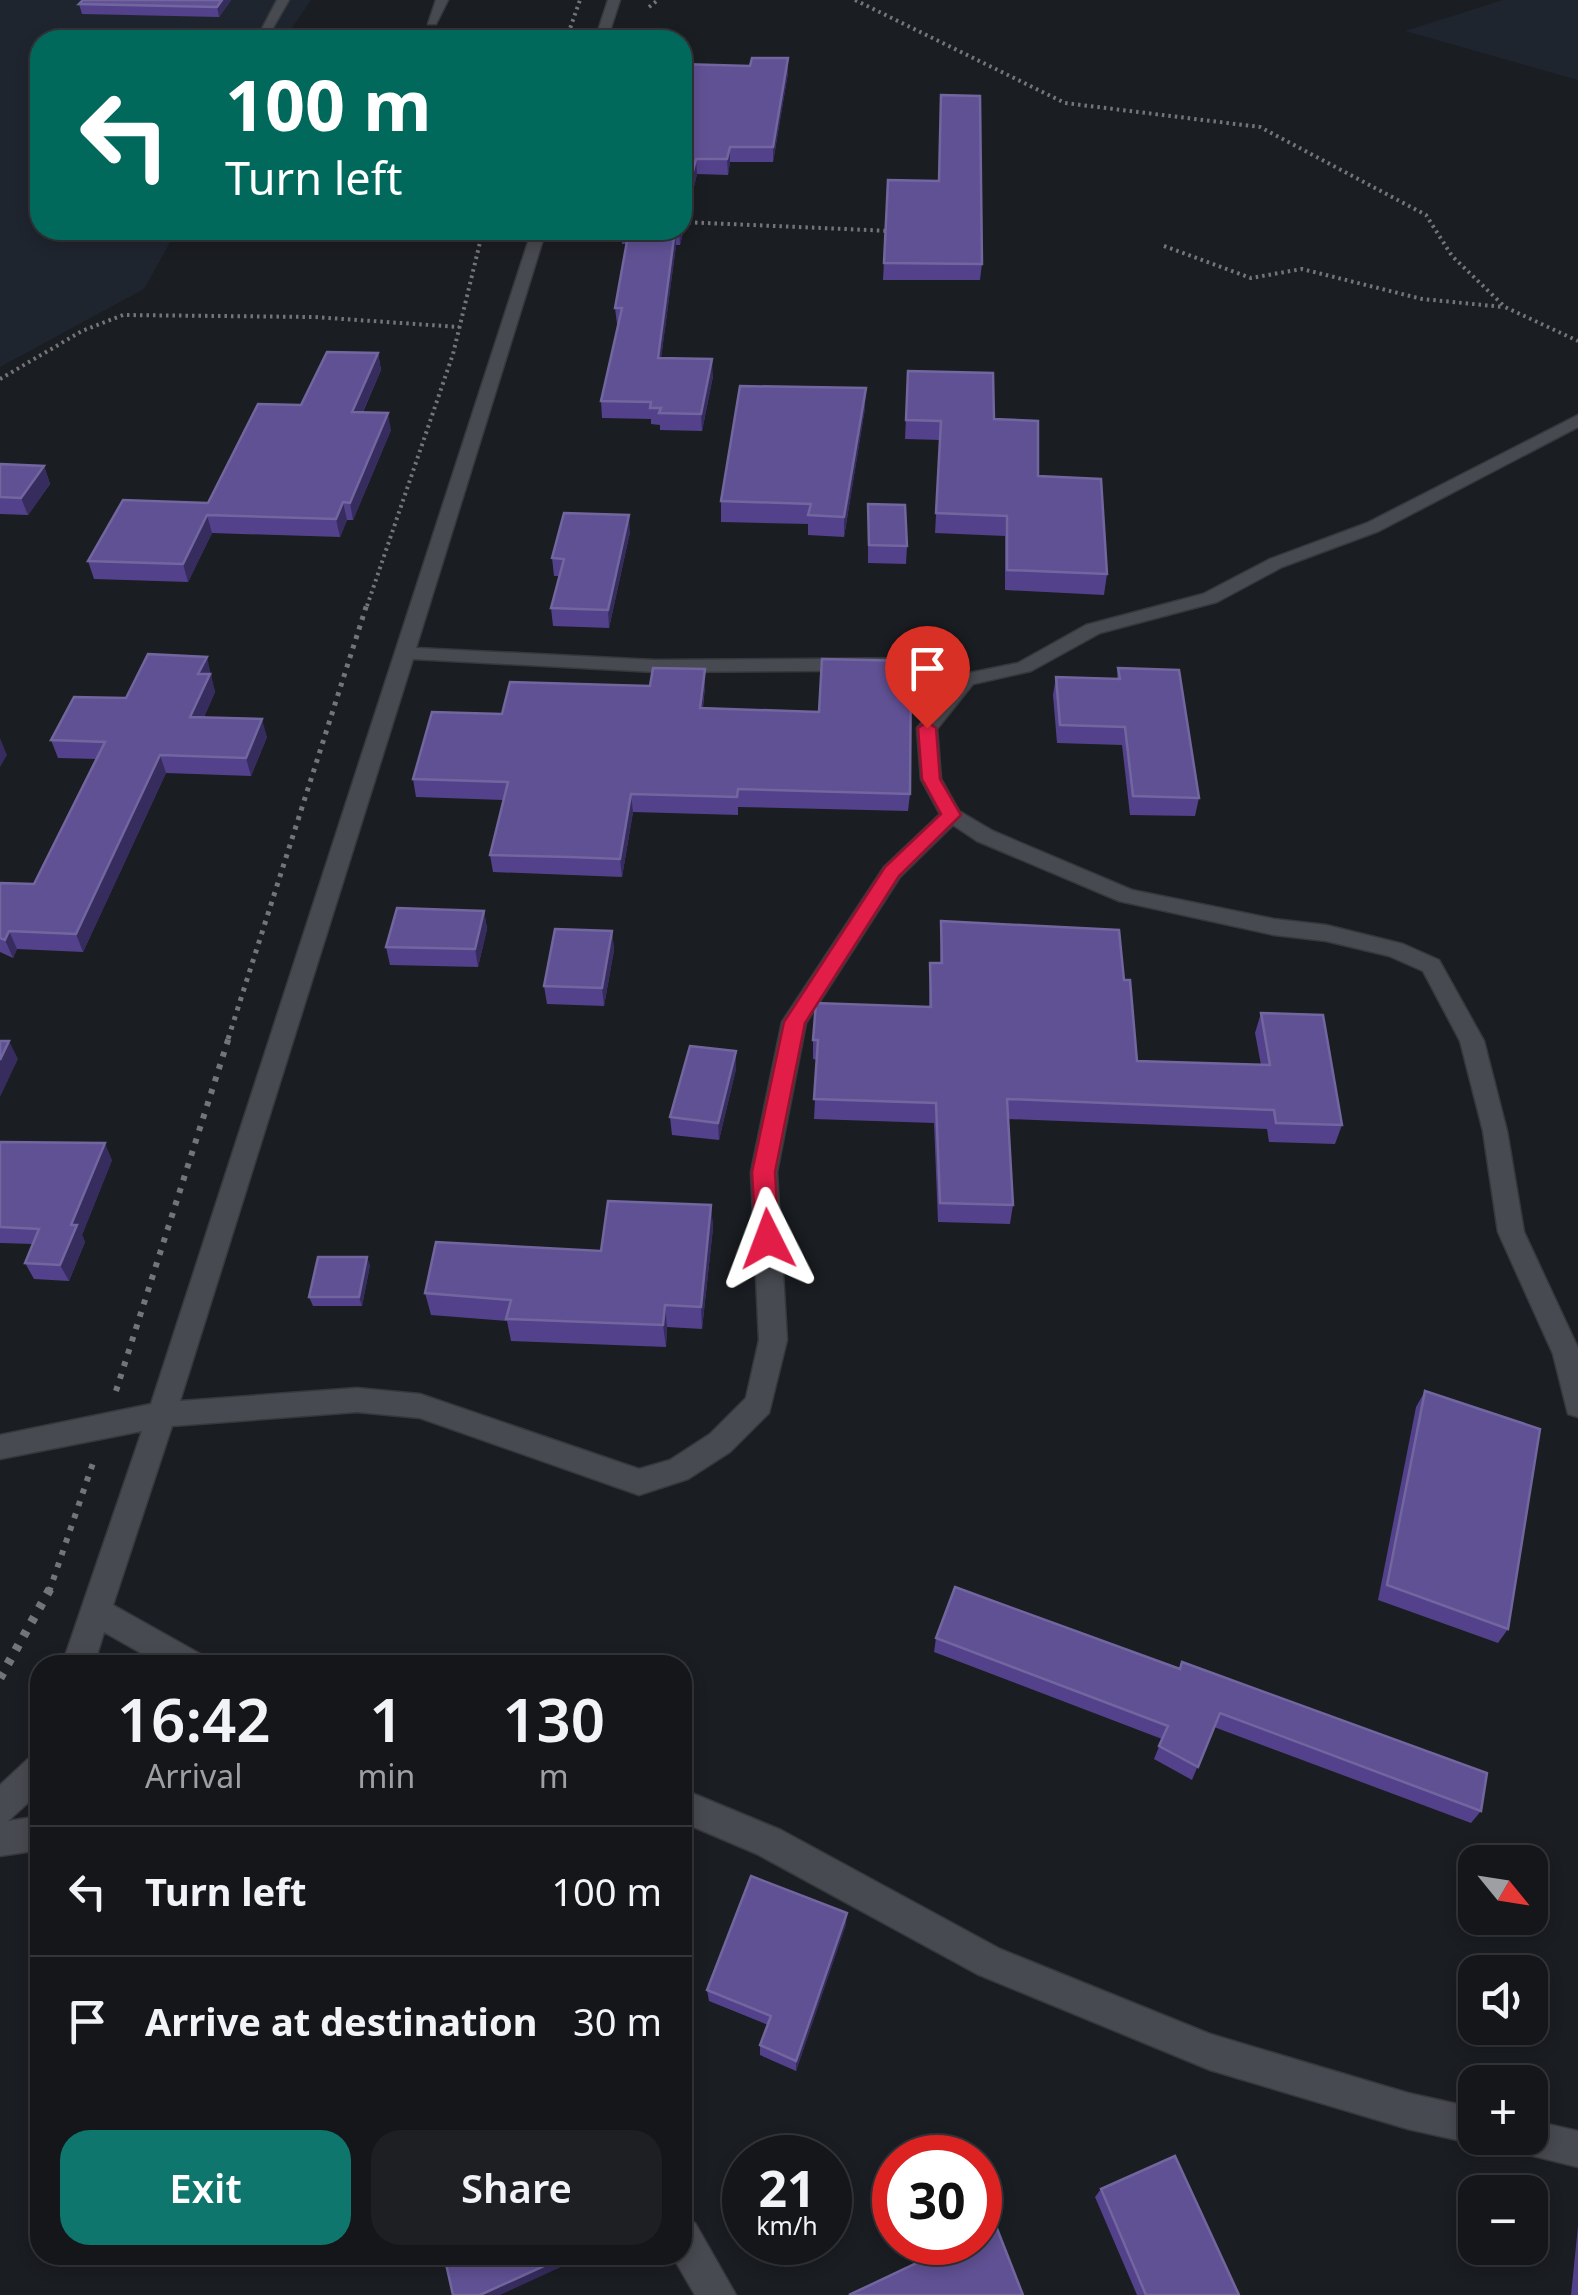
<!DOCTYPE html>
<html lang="en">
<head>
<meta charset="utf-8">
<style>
  :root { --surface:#14161a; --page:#1d1f23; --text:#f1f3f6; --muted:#9d9fa2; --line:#333539; --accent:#0f766e }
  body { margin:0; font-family:"Noto Sans",sans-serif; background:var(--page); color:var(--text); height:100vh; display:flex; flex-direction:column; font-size:38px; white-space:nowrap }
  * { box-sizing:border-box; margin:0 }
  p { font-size:32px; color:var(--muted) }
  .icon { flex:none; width:55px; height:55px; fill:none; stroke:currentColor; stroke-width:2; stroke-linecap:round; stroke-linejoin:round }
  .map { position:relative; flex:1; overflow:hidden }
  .drawer { position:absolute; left:30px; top:1655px; width:662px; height:610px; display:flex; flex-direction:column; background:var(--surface); border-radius:30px; box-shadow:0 5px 15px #0003,0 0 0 2px var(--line) }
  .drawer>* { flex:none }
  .guide { position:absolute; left:30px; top:30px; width:662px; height:210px; border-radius:30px; box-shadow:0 5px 15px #0003,0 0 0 2px var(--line); background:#00695c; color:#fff; overflow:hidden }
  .needle { width:65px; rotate:120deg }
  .fabs { position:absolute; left:1458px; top:1845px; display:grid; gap:20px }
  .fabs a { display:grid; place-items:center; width:90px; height:90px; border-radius:20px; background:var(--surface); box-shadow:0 5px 15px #0003,0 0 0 2px var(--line); font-size:50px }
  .speed { position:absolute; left:722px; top:2135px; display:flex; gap:20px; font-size:50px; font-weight:700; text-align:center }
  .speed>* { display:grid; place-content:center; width:130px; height:130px; border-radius:50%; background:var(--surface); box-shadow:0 5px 15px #0003,0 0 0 2px var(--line); line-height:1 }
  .speed small { font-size:25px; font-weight:400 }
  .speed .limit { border:15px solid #d22; background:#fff; color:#111 }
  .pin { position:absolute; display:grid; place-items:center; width:85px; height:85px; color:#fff; margin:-102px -42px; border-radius:50% 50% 50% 0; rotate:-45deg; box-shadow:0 0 10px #0007 }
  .pin .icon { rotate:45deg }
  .me { position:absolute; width:110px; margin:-55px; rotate:357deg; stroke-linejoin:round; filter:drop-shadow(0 0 8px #0008) }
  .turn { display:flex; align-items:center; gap:35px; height:210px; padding:0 30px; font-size:45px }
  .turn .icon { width:130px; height:130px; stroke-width:2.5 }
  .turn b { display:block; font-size:70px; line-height:85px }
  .eta { display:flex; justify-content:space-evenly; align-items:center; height:170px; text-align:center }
  .eta b { font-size:60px; font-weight:600; line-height:70px }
  .action { display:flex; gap:20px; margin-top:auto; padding:20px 30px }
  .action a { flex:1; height:115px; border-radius:30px; background:var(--accent); color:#fff; font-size:40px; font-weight:600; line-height:115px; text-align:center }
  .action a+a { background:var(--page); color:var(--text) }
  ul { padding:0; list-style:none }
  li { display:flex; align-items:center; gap:30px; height:130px; padding:0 30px; border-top:2px solid var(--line) }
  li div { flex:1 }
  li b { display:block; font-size:38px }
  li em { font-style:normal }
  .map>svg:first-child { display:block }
  .built { fill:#1f252f }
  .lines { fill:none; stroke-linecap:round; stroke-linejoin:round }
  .minor-casing { stroke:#36383c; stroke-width:3 }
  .path-far3 { stroke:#737579; stroke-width:4; stroke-dasharray:2.5 4; stroke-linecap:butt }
  .path-far2 { stroke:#737579; stroke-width:5; stroke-dasharray:4 6; stroke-linecap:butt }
  .path-far1 { stroke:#737579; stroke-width:6; stroke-dasharray:5 8; stroke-linecap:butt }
  .path { stroke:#737579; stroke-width:9; stroke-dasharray:6 10; stroke-linecap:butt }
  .minor { fill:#474a50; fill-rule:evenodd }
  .wall { fill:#53418c }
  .shaded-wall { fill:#362c5e }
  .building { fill:#605194; stroke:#72669f; stroke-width:2.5 }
  .route { fill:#e11d48; stroke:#92132f; stroke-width:2.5 }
</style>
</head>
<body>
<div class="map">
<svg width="1578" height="2295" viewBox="0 0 1578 2295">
  <rect width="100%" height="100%" fill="#1a1d22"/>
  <!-- built -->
  <g class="built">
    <path d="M0,0H311L284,40H40V230H177L144,289L0,367Z"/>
    <path d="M1503,0H1578V80L1405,31Z"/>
  </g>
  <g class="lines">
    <!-- minor casing -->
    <g class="minor-casing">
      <g id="minor">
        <path d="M277,0H289L266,40H256Z"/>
        <path d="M436,0H448L436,24H428Z"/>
        <path d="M608,0H620L607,40H595Z"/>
        <path d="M532,230H546L416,648L655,660L940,658L969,673L1018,663L1086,625L1203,594L1270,559L1367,523L1578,415V427L1379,531L1282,567L1217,602L1100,633L1031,671L973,684L937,729L941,779L959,811L993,831L1132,890L1274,919L1326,925L1403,944L1439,960L1484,1041L1507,1131L1524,1232L1578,1348V1417L1568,1414L1553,1354L1498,1232L1483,1131L1460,1041L1423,971L1389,956L1326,941L1274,935L1119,901L977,841L953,825L900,877L806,1023L777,1172L787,1340L769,1413L730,1452L688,1479L639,1495L420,1418L357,1412L172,1426L113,1605L202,1655L207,1665H162L104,1632L94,1665H62L142,1431L0,1459V1435L151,1404ZM413,659L655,672L936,670L955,681L917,728L921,779L940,814L884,867L782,1022L751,1172L759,1340L746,1398L710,1434L670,1460L639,1469L420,1394L357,1388L180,1401Z"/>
        <path d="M40,1753V1792L8,1821L40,1816V1850L0,1856V1785L29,1758Z"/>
        <path d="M682,1789L781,1830L1000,1949L1210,2034L1408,2093L1475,2108V2138L1488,2139L1475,2144L1408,2129L1210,2070L977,1974L757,1854L682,1822Z"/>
        <path d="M1530,2120L1578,2131V2167L1513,2151L1508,2138H1530Z"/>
        <path d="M682,2217L695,2223L736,2295H695L672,2255H682Z"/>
      </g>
    </g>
    <!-- path-far3 -->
    <g class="path-far3">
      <path d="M855,0L1065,103L1260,127L1426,215L1452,256L1505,307L1578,341"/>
      <path d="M649,7L658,0"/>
      <path d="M566,40L580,0"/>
      <path d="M682,222L891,231"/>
      <path d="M1164,246L1251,278L1302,269L1422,299L1504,307"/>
      <path d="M0,379L82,331L123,315L314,317L459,327"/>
      <path d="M367,606L453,354L483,230"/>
    </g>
    <!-- path-far2 -->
    <path class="path-far2" d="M228,1039L367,604"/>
    <!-- path-far1 -->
    <g class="path-far1">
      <path d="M116,1391L229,1037"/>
      <path d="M49,1592L94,1460"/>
    </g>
    <!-- path -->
    <path class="path" d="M0,1678L50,1589"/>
    <!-- minor -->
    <use href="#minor" class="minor"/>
  </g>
  <!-- wall -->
  <g class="wall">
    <path d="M231,0L219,17L82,14L79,4Z"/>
    <path d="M682,64L788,73L773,162H730L728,175L697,174L680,245H676L661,358L713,376L702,431L660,430V425L651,424V419L602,418L601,401L619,324H617L615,308L627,244H622L621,230H682Z"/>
    <path d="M888,180L938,181L982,264L980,280H883Z"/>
    <path d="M378,353L381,370L363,412L391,430L353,520H347L340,537L212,533L188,582L94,579L88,561L208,503L301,405Z"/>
    <path d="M908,371L994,419L1038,476L1107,574L1104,595L1005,590V536L935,533L940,440L905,439Z"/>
    <path d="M865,408L844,537L808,535V524L721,522V501Z"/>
    <path d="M0,464L44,466L50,484L28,515L0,514Z"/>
    <path d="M868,504L907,546L906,564L868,563Z"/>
    <path d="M630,532L609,628L553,626L551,608L559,576H554L552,558Z"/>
    <path d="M1118,668L1199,798L1195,816L1130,815L1122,745L1057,743L1053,695L1056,677L1117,679Z"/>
    <path d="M705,669V687L703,708L910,794L908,811L738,807V815L633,812L622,877L493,872L490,855L503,800L416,797L413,779L502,714L650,686Z"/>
    <path d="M212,674L211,677L215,692L204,717L267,737L251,776L166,773L83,952L17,949L13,958L0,952V883L34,884L96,759L58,758L51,740L126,698Z"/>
    <path d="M484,911L487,929L478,967L390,965L386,947Z"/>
    <path d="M941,921L1124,980L1137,1061L1261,1065L1255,1033L1261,1013L1342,1125L1335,1144L1269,1142L1267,1129L1008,1119L1013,1205L1010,1224L938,1222L934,1123L814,1119L817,1060L813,1059V1040L929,1007L930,963H940Z"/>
    <path d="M612,931L614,950L604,1006L547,1004L544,986Z"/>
    <path d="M736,1051V1069L719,1140L672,1135L670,1117Z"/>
    <path d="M0,1142L112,1160L82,1235L85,1242L69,1281L34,1279L25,1263L33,1244L0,1243Z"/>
    <path d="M711,1205L713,1228L702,1329L667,1327L666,1347L511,1341L507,1321L431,1315L425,1293L601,1251Z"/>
    <path d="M370,1265L362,1306H313L309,1297Z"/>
    <path d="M1425,1391L1508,1629L1498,1643L1378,1600L1416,1407Z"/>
    <path d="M936,1638L1179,1669L1182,1662L1481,1811L1471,1823L1214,1727L1192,1780L1154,1759L1162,1739L934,1652Z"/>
    <path d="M846,1924L796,2071L760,2055V2045L768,2025L709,2001L707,1990Z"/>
    <path d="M1101,2189L1239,2295H1137L1095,2197Z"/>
    <path d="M1578,2226V2295H1571Z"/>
  </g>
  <!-- shaded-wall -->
  <g class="shaded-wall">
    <path d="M222,0H231L219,17L217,7Z"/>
    <path d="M788,58V73L773,162V147Z"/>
    <path d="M730,147V162L728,175L727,159Z"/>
    <path d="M696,159L697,174L680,245L679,230H682V216Z"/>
    <path d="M675,230L676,245L659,374L658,358Z"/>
    <path d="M378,353L381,370L355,429L352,412Z"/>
    <path d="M712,359L713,376L702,431L701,414Z"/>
    <path d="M866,388L865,408L844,537V517Z"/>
    <path d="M388,413L391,430L353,520L350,503Z"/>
    <path d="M44,466L50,484L28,515L21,498Z"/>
    <path d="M343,502L347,520L340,537L336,519Z"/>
    <path d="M207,515L212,533L188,582L183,564Z"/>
    <path d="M629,515L630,532L609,628L608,610Z"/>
    <path d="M207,657L215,692L196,735L190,717L198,674Z"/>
    <path d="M705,669V687L700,726V708Z"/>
    <path d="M262,719L267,737L251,776L246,758Z"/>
    <path d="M0,738L7,755L0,767Z"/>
    <path d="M160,755L166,773L83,952L76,934Z"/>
    <path d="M631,794L633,812L622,877L620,859Z"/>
    <path d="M484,911L487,929L478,967L475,949Z"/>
    <path d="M9,931L17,949L13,958L5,940Z"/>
    <path d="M612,931L614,950L604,1006L602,988Z"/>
    <path d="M9,1041L18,1059L0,1097V1060Z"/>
    <path d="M736,1051V1069L719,1140L718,1123Z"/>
    <path d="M105,1143L112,1160L82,1235L85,1242L69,1281L60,1265L71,1225Z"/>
    <path d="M711,1205L713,1228L702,1329L701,1307Z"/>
    <path d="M367,1257L370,1265L362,1306L359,1297Z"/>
    <path d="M665,1305L667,1327L666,1347L663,1325Z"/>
    <path d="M847,1913L846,1924L796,2071V2061Z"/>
    <path d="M568,2255H587L500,2295H480Z"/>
  </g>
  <!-- building -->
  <g class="building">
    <path d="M83,0H222L217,7L79,4Z"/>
    <path d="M752,58H788L773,147H730L727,159H696L682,216V64L750,66Z"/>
    <path d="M941,95L980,96L982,264L884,263L888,180L939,181Z"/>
    <path d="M629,230H675L658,358L712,359L701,414L659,413L661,408H650L651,402L601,401L622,308H615Z"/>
    <path d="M327,352L378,353L352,412L388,413L350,503L343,502L336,519L207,515L183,564L88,561L123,500L208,503L258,404L301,405Z"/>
    <path d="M908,371L993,373L994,419L1038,421V476L1101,479L1107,574L1007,570V516L936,513L941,421L906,420Z"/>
    <path d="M740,386L866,388L844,517L808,515L811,504L721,501Z"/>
    <path d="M0,464L44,466L21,498L0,497Z"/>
    <path d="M868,504L905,505L907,546L869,545Z"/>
    <path d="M564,513L629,515L608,610L551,608L564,559L552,558Z"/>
    <path d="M148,654L207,657L198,674H210L190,717L262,719L246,758L160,755L76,934L9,931L5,940L0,938V883L34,884L105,742L51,740L74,697L126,698Z"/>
    <path d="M822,659L911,661L910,794L738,789L737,797L631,794L620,859L569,857L490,855L508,782L413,779L432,712L502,714L510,682L650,686L653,668L705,669L700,708L819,712Z"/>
    <path d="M1118,668L1179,670L1199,798L1133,796L1125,727L1060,725L1056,677L1120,679Z"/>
    <path d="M397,908L484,911L475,949L386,947Z"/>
    <path d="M941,921L1119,930L1124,980H1130L1137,1061L1270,1065L1261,1013L1323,1015L1342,1125L1276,1123L1274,1110L1007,1099L1013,1205L940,1203L936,1103L814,1099L818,1040H813L816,1003L931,1007L930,963H942Z"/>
    <path d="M555,929L612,931L602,988L544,986Z"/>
    <path d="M0,1041H9L0,1060Z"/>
    <path d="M690,1046L736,1051L718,1123L670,1117Z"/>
    <path d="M0,1142L105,1143L71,1225H77L60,1265L25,1263L39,1229L0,1227Z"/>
    <path d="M608,1201L711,1205L701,1307L665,1305L663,1325L506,1319L511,1300L425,1293L436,1242L601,1251Z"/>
    <path d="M318,1257H367L359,1297H309Z"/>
    <path d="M1425,1391L1540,1429L1508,1629L1387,1585Z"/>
    <path d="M955,1587L1180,1669L1182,1662L1487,1773L1481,1811L1220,1713L1198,1767L1159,1746L1168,1726L936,1638Z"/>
    <path d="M751,1876L847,1913L796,2061L760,2045L771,2016L707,1990Z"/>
    <path d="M1175,2156L1239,2295H1146L1101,2189Z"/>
    <path d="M996,2226L1023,2295H849L961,2242H980V2234Z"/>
    <path d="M444,2255H568L480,2295H453Z"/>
  </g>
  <!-- route -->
  <path class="route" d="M927,722L936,728L940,779L961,815L899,876L805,1023L775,1172L779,1239L768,1249L756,1239L752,1172L784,1022L885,867L941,814L922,779L918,728Z"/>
</svg>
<div class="fabs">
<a><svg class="needle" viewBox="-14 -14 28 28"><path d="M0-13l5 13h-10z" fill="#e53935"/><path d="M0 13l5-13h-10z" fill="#9d9fa2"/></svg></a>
<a><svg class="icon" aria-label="sound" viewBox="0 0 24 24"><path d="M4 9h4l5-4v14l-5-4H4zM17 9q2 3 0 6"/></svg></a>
<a>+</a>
<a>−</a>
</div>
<div class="speed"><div>21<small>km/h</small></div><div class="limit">30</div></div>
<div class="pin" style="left:927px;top:728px;background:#d93025"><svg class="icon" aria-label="arrive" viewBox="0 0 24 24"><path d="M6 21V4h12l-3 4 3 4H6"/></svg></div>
<svg class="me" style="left:768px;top:1239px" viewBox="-20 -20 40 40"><path d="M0-17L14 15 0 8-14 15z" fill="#e11d48" stroke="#fff" stroke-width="4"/></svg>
<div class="guide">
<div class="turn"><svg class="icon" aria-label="left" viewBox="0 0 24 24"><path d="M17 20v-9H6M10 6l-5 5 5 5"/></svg><div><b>100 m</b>Turn left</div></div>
</div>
<section class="drawer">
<div class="eta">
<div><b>16:42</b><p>Arrival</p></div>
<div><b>1</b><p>min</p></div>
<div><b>130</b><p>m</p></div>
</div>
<ul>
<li><svg class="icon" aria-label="left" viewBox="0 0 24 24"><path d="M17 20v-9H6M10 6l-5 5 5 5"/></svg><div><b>Turn left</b></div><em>100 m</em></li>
<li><svg class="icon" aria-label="arrive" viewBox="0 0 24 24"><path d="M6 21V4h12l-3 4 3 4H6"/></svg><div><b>Arrive at destination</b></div><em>30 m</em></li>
</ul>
<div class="action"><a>Exit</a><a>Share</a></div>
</section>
</div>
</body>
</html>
